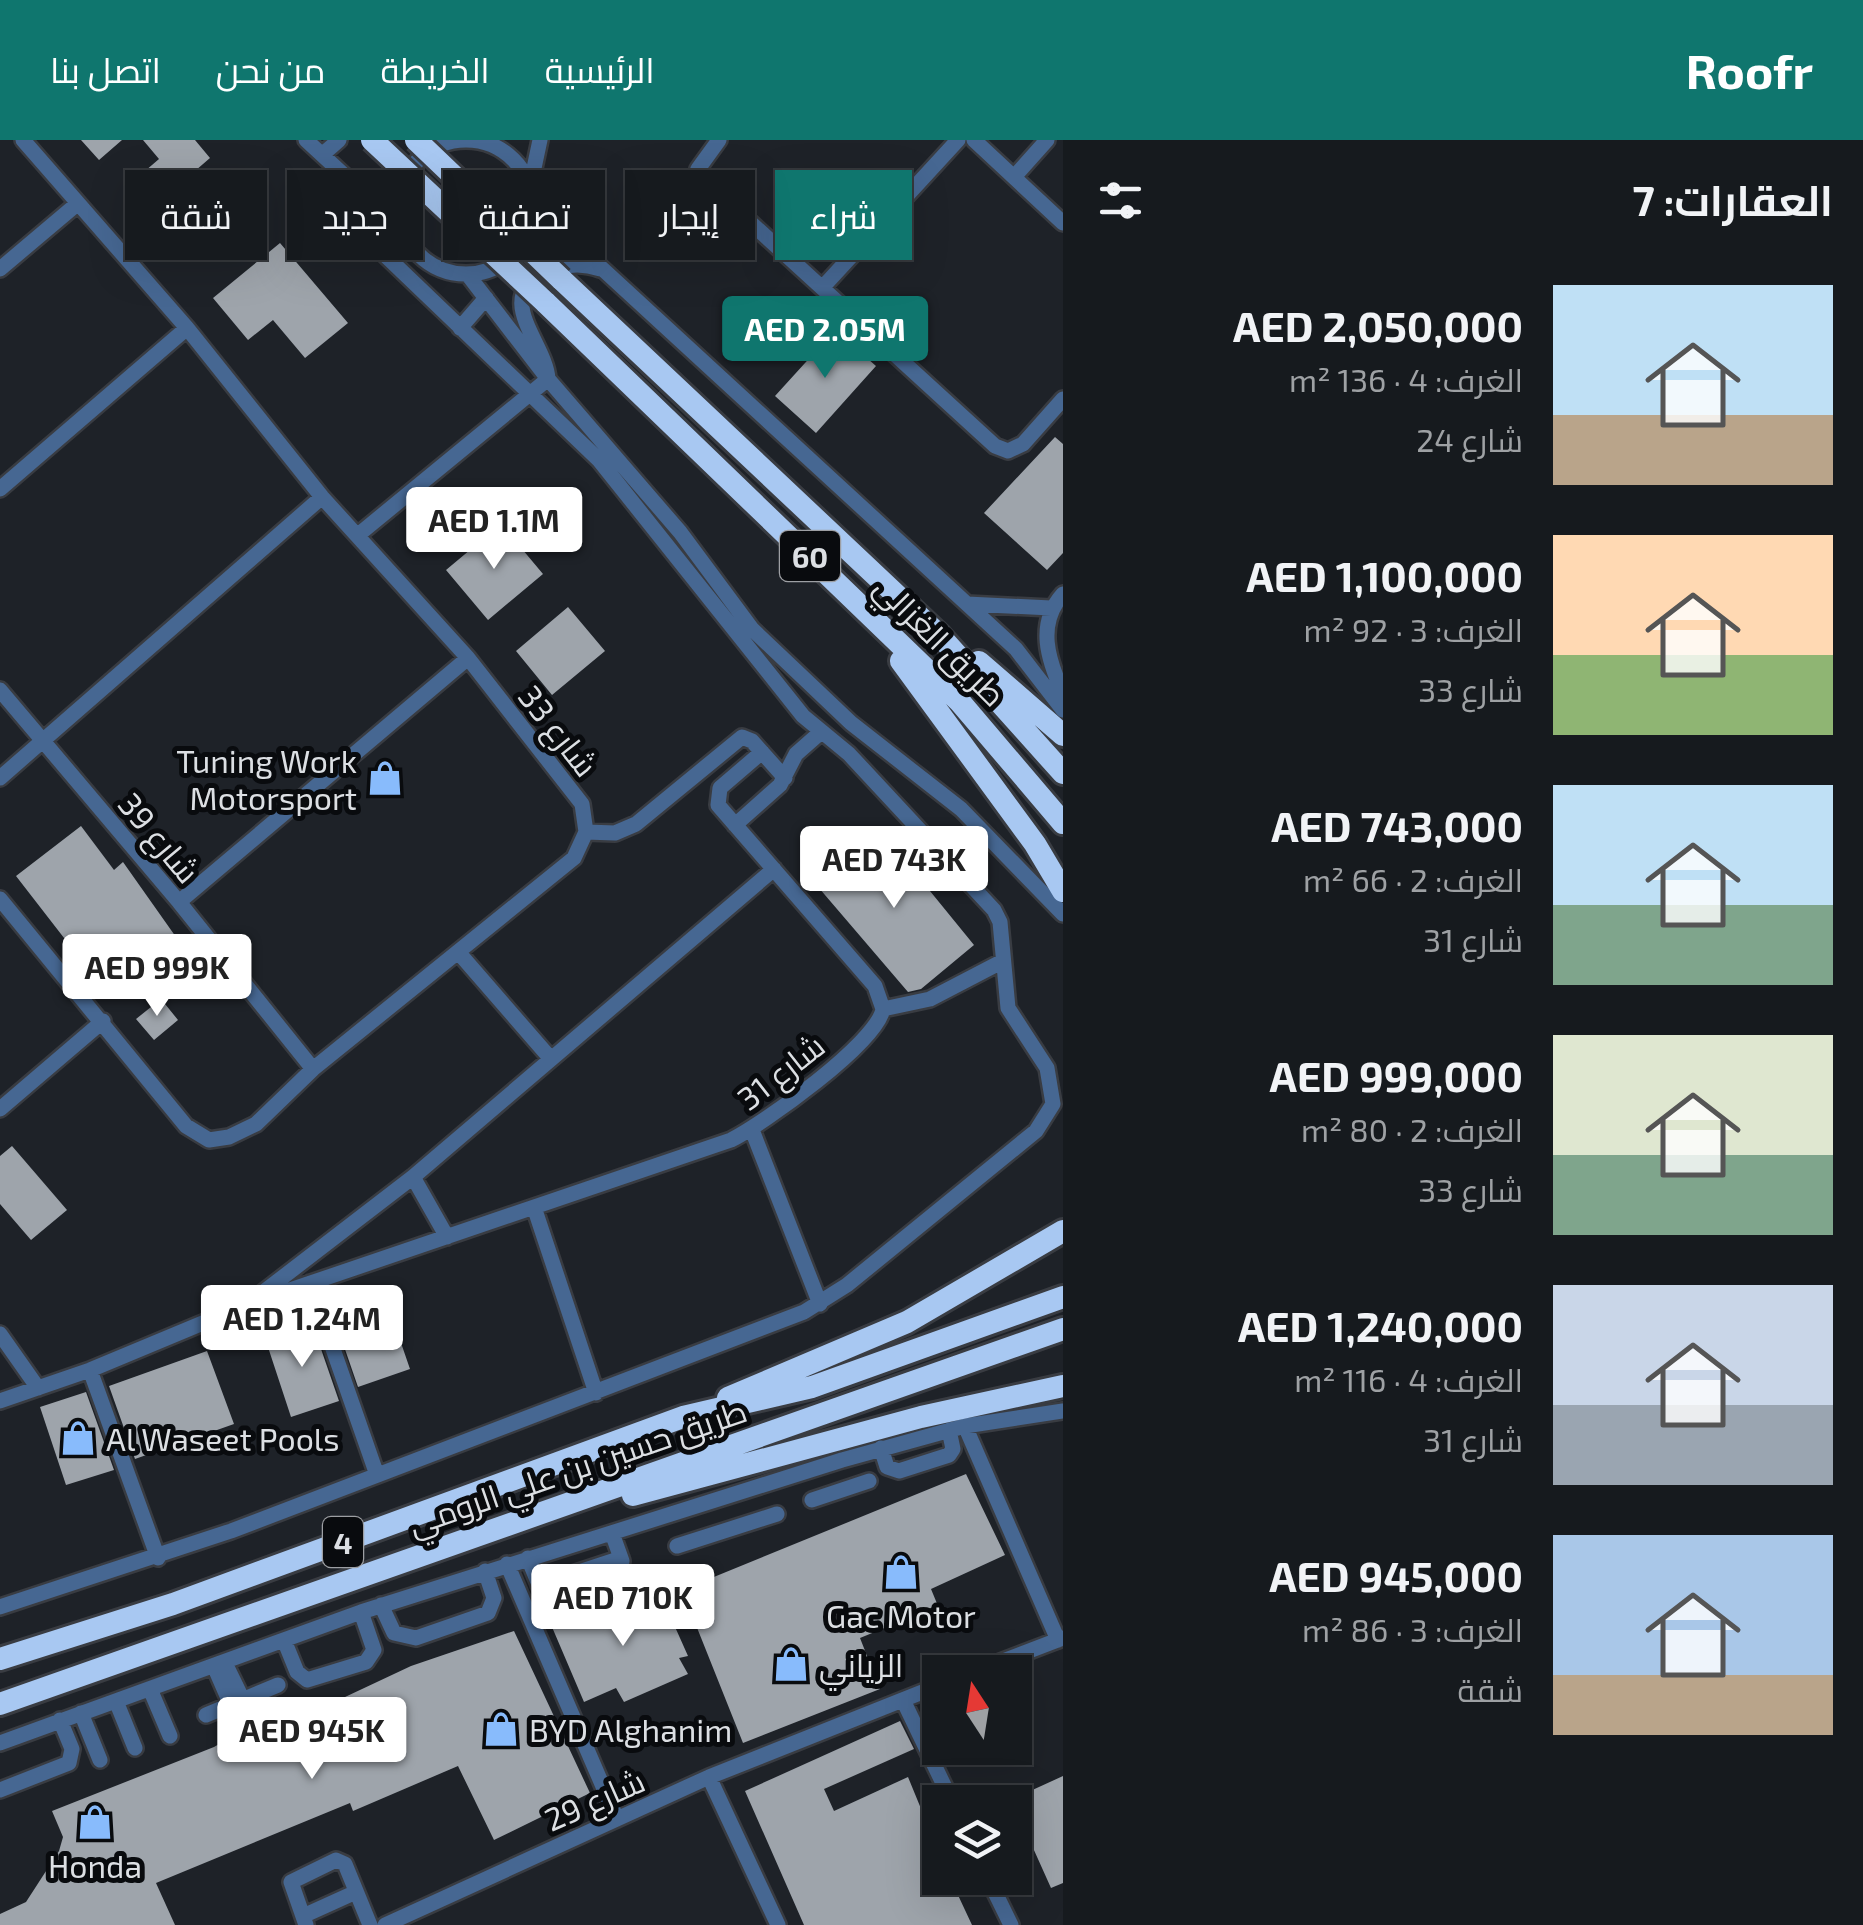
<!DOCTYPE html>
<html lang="ar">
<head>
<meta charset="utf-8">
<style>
  :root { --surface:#161a1e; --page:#23272b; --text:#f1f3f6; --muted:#9ea1a4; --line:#35383c; --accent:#0f766e }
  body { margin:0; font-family:"Exo 2",Cairo,sans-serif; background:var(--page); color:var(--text); direction:rtl; height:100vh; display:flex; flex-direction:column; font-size:38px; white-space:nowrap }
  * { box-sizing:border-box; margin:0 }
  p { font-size:32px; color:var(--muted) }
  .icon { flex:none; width:55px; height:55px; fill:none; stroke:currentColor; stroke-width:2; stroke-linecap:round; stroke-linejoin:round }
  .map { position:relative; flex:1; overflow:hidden; direction:ltr }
  .drawer { display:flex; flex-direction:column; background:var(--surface); width:800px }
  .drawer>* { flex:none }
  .hud { position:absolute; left:30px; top:30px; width:882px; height:90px; direction:rtl; display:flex; gap:20px }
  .needle { width:65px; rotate:348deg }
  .tools { position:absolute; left:922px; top:1515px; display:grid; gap:20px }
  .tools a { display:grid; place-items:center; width:110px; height:110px; border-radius:0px; background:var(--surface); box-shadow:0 10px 40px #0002,0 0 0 2px var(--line); font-size:50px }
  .price { position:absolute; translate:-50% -85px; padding:0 22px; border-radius:10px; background:#fff; color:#222; font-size:32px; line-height:65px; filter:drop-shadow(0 2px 5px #0008) }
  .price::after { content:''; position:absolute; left:50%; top:60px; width:30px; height:22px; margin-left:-15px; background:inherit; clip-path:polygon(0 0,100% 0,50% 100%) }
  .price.active { background:var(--accent); color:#fff }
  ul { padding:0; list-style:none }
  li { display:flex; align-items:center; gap:30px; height:250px; padding:0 30px }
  li span { display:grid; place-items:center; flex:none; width:280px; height:200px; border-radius:0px; color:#555 }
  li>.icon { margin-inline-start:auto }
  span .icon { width:120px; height:120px; fill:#fffc; stroke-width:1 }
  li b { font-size:42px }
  h2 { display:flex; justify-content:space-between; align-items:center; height:120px; padding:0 30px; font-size:42px }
  .tag { padding:0 35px; border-radius:0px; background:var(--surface); box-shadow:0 10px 40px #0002,0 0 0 2px var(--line); font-size:35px; line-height:90px }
  .tag.active { background:var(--accent); color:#fff }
  header { display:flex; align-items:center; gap:60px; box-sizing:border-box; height:140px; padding:0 50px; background:var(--accent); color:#fff }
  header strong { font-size:48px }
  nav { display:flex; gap:55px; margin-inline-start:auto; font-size:35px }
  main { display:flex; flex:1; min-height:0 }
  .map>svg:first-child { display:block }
</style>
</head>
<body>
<header>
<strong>Roofr</strong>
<nav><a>الرئيسية</a><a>الخريطة</a><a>من نحن</a><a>اتصل بنا</a></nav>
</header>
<main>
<section class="drawer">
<h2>العقارات: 7<svg class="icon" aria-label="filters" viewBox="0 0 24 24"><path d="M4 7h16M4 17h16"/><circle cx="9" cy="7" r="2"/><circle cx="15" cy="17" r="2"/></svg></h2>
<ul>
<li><span style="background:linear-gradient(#bfe0f5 65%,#b9a48a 0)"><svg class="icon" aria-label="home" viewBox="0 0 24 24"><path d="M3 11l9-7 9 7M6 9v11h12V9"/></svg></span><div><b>AED 2,050,000</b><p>الغرف: 4 · 136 m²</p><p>شارع 24</p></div></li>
<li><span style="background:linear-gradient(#ffd9b3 60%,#8fb573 0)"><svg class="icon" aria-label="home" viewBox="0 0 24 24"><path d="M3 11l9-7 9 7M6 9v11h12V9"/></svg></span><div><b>AED 1,100,000</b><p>الغرف: 3 · 92 m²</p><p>شارع 33</p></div></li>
<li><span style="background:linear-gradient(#bfe0f5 60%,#7fa58c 0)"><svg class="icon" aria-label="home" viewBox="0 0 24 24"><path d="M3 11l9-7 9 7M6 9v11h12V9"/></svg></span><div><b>AED 743,000</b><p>الغرف: 2 · 66 m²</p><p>شارع 31</p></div></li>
<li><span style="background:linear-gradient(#dfe7d0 60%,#7fa58c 0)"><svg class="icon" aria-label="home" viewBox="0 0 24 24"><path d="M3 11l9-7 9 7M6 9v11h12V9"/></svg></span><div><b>AED 999,000</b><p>الغرف: 2 · 80 m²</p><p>شارع 33</p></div></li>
<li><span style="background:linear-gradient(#c9d6e8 60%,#9aa5b1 0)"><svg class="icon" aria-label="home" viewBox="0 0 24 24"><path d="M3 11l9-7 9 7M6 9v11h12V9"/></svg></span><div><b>AED 1,240,000</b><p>الغرف: 4 · 116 m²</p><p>شارع 31</p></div></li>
<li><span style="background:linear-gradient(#a9c7e8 70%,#b9a48a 0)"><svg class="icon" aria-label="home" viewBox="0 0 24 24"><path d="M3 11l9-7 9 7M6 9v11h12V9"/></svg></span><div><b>AED 945,000</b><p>الغرف: 3 · 86 m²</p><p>شقة</p></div></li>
</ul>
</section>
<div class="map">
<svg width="1063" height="1785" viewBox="0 0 1063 1785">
  <rect width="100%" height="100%" fill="#1e2228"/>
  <!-- building -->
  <path fill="#9ea4ab" d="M81 0H122L99 20Z
    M143 0H195L210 18 145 74 124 49 159 19Z
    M280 103 348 183 305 218 273 180 248 200 213 158Z
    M835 190 876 226 816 293 775 256Z
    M1055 297 1063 304V413L1047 430 984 373Z
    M501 384 543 434 488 480 446 430Z
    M568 467 605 511 552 555 516 511Z
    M81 686 114 730 123 722 183 807 118 858 82 813 78 816 16 736Z
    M877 686 974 805 921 849 908 852 813 741Z
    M161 859 178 880 154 900 136 879Z
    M12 1006 67 1070 31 1100 0 1064V1016Z
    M390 1171 410 1229 358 1247 338 1189Z
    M312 1183 339 1261 291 1277 265 1198Z
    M207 1211 234 1284 135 1319 109 1246Z
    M86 1252 114 1330 66 1345 40 1267Z
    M966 1334 1005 1415 931 1449 938 1466 860 1498 880 1549 743 1603 682 1450Z
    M659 1451 688 1516 679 1518 688 1534 624 1562 616 1548 584 1562 552 1487Z
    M514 1491 590 1653 494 1700 458 1626 353 1671 350 1663 156 1743 175 1785H0V1774L26 1762 59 1711 63 1697 52 1671 214 1607 266 1577 311 1573 411 1526Z
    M900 1581 914 1609 824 1649 834 1671 908 1637 940 1715V1738H950L972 1785H804L745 1651Z
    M1063 1636V1743L1051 1748 1029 1699 1015 1706V1658Z"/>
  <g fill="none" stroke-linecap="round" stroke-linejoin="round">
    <defs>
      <path id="minor" d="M399 67a67 67 0 1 1 134 0a67 67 0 1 1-134 0Z
        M306 0 371 60 398 67
        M719 0 698 29 704 40 995 306 1008 311 1023 304 1063 259
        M974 0 1063 83
        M323 14 339 0
        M1014 37 1047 0
        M530 47 540 0
        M533 65 1016 509 1063 570
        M0 129 77 64
        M468 135 548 239 680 392 752 489 851 583 961 669 1063 774
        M822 148 958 0
        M460 188 486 158
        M0 349 187 188
        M358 395 548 239C546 203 492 158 545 133 563 124 580 122 600 129
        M1063 454C1036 484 1048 520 1063 553
        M967 464 1051 468
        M0 550 179 762 313 929
        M0 638 322 357
        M735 685 780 645 796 614 821 592
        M586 692 615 693 636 684 742 597 752 601 785 638
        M0 759 186 986 209 1000 229 997 256 984 313 929 574 718 586 692 582 664 468 518 322 357 187 188 23 0
        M179 762 468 518
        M459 813 551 919
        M883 869 930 859 1003 821
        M0 969 103 881
        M752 990 820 1164
        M413 1037 447 1097
        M534 1067 596 1253
        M310 1143 377 1335
        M257 1157 413 1037 774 729
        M0 1194 38 1248
        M90 1230 158 1418
        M0 1261 90 1230 246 1165 731 1000C763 984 877 903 883 869L875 846 718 665 720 648 762 612
        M965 1286 1058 1500
        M881 1308 887 1327 899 1331 949 1315 953 1309 949 1290
        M812 1360 869 1341
        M677 1406 777 1374
        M528 1418 543 1454 554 1458 620 1433 622 1421 612 1393
        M507 1424 617 1679
        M539 1445 621 1418
        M381 1465 394 1493 416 1498 488 1473 494 1458 485 1431
        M0 1467 231 1391 804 1172 847 1145 1036 991 1053 964 1047 928 1008 868 1000 782 994 770 849 614 803 576 599 320 386 116 369 87 371 60
        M284 1500 297 1532 307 1540 366 1522 374 1510 361 1472
        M225 1523 243 1560
        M214 1526 231 1565
        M974 1532 1063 1498
        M150 1549 170 1596
        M903 1560 952 1662
        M116 1561 135 1608
        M81 1573 100 1620
        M206 1575 278 1545
        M0 1603 361 1472 842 1320 965 1286 1063 1271
        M709 1637 778 1785
        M0 1650 69 1623 72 1609 60 1580
        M988 1738 1011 1785
        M303 1776 356 1752
        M306 1785 291 1742 336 1720 345 1724 370 1785
        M385 1785 709 1637 940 1545"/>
      <path id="highway" d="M561 139 940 496 1063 633
        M545 162 960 562 1063 683
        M901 521 1035 704 1063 751
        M979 522 1063 595
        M728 1258 907 1182 1063 1091
        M633 1355 921 1277 1063 1246
        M0 1519 173 1464 683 1277 812 1247 1063 1157
        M0 1564 1063 1189"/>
    </defs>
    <!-- minor casing -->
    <use href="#minor" stroke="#393c42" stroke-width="20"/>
    <!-- highway casing -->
    <use href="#highway" stroke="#393c42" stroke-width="28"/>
    <!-- minor -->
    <use href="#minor" stroke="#466792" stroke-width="15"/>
    <!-- highway -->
    <use href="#highway" stroke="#a8c8f2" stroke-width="22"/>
    <defs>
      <path id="highway-bridge" d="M372 0 545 162
        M416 0 561 139"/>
    </defs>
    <!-- highway-bridge casing -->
    <use href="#highway-bridge" stroke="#393c42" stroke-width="28" stroke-linecap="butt"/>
    <!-- highway-bridge -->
    <use href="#highway-bridge" stroke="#a8c8f2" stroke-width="22"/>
  </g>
  <!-- icons -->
  <defs>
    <symbol id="shop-bare" viewBox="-9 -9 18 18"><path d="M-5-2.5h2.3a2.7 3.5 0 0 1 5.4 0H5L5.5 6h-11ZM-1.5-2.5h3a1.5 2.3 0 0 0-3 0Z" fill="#88bbfc" stroke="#090b0e" stroke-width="2.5" paint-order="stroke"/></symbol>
  </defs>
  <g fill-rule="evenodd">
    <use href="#shop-bare" x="360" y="613" width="50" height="50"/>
    <use href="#shop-bare" x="53" y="1273" width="50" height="50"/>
    <use href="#shop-bare" x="876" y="1407" width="50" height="50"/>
    <use href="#shop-bare" x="766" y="1499" width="50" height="50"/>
    <use href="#shop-bare" x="476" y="1564" width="50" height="50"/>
    <use href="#shop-bare" x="70" y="1657" width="50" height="50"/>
  </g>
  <g text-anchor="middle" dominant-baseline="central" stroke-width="10" stroke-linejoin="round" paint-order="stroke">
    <!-- shield labels -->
    <g fill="#090b0e" stroke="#9d9fa3" stroke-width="2.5">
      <rect x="780" y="391" width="60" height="50" rx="8"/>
      <rect x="323" y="1377" width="40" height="50" rx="8"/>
    </g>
    <g font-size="30" font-weight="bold" fill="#dcdfe3">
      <text x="810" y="416">60</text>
      <text x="343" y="1402">4</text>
    </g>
    <!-- street labels -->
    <g font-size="32" fill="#dcdfe3" stroke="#090b0e">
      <text transform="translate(941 500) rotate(45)">طريق الغزالي</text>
      <text transform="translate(559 590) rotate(52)">شارع 33</text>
      <text transform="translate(160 697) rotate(50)">شارع 39</text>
      <text transform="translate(780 931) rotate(-38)">شارع 31</text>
      <text transform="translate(577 1326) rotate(-19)">طريق حسين بن علي الرومي</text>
      <text transform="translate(594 1659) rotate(-24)">شارع 29</text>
    </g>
    <!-- poi labels -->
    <g font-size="32" fill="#dcdfe3" stroke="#090b0e" text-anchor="start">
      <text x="357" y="620" text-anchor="end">Tuning Work<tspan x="357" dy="37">Motorsport</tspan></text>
      <text x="106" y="1298">Al Waseet Pools</text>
      <text x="901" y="1475" text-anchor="middle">Gac Motor</text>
      <text x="819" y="1524">الزياني</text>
      <text x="529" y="1589">BYD Alghanim</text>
      <text x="95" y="1725" text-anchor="middle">Honda</text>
    </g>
  </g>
</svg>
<div class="tools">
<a><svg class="needle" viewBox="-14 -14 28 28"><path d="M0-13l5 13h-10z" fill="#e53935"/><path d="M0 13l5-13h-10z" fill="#9ea1a4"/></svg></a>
<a><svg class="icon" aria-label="layers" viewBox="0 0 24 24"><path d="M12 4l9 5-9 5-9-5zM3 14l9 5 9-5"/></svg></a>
</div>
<b class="price active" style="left:825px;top:241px">AED 2.05M</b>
<b class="price" style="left:494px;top:432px">AED 1.1M</b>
<b class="price" style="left:894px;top:771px">AED 743K</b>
<b class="price" style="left:157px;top:879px">AED 999K</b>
<b class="price" style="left:302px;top:1230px">AED 1.24M</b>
<b class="price" style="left:623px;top:1509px">AED 710K</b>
<b class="price" style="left:312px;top:1642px">AED 945K</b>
<div class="hud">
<a class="tag active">شراء</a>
<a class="tag">إيجار</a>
<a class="tag">تصفية</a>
<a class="tag">جديد</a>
<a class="tag">شقة</a>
</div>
</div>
</main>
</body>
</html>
